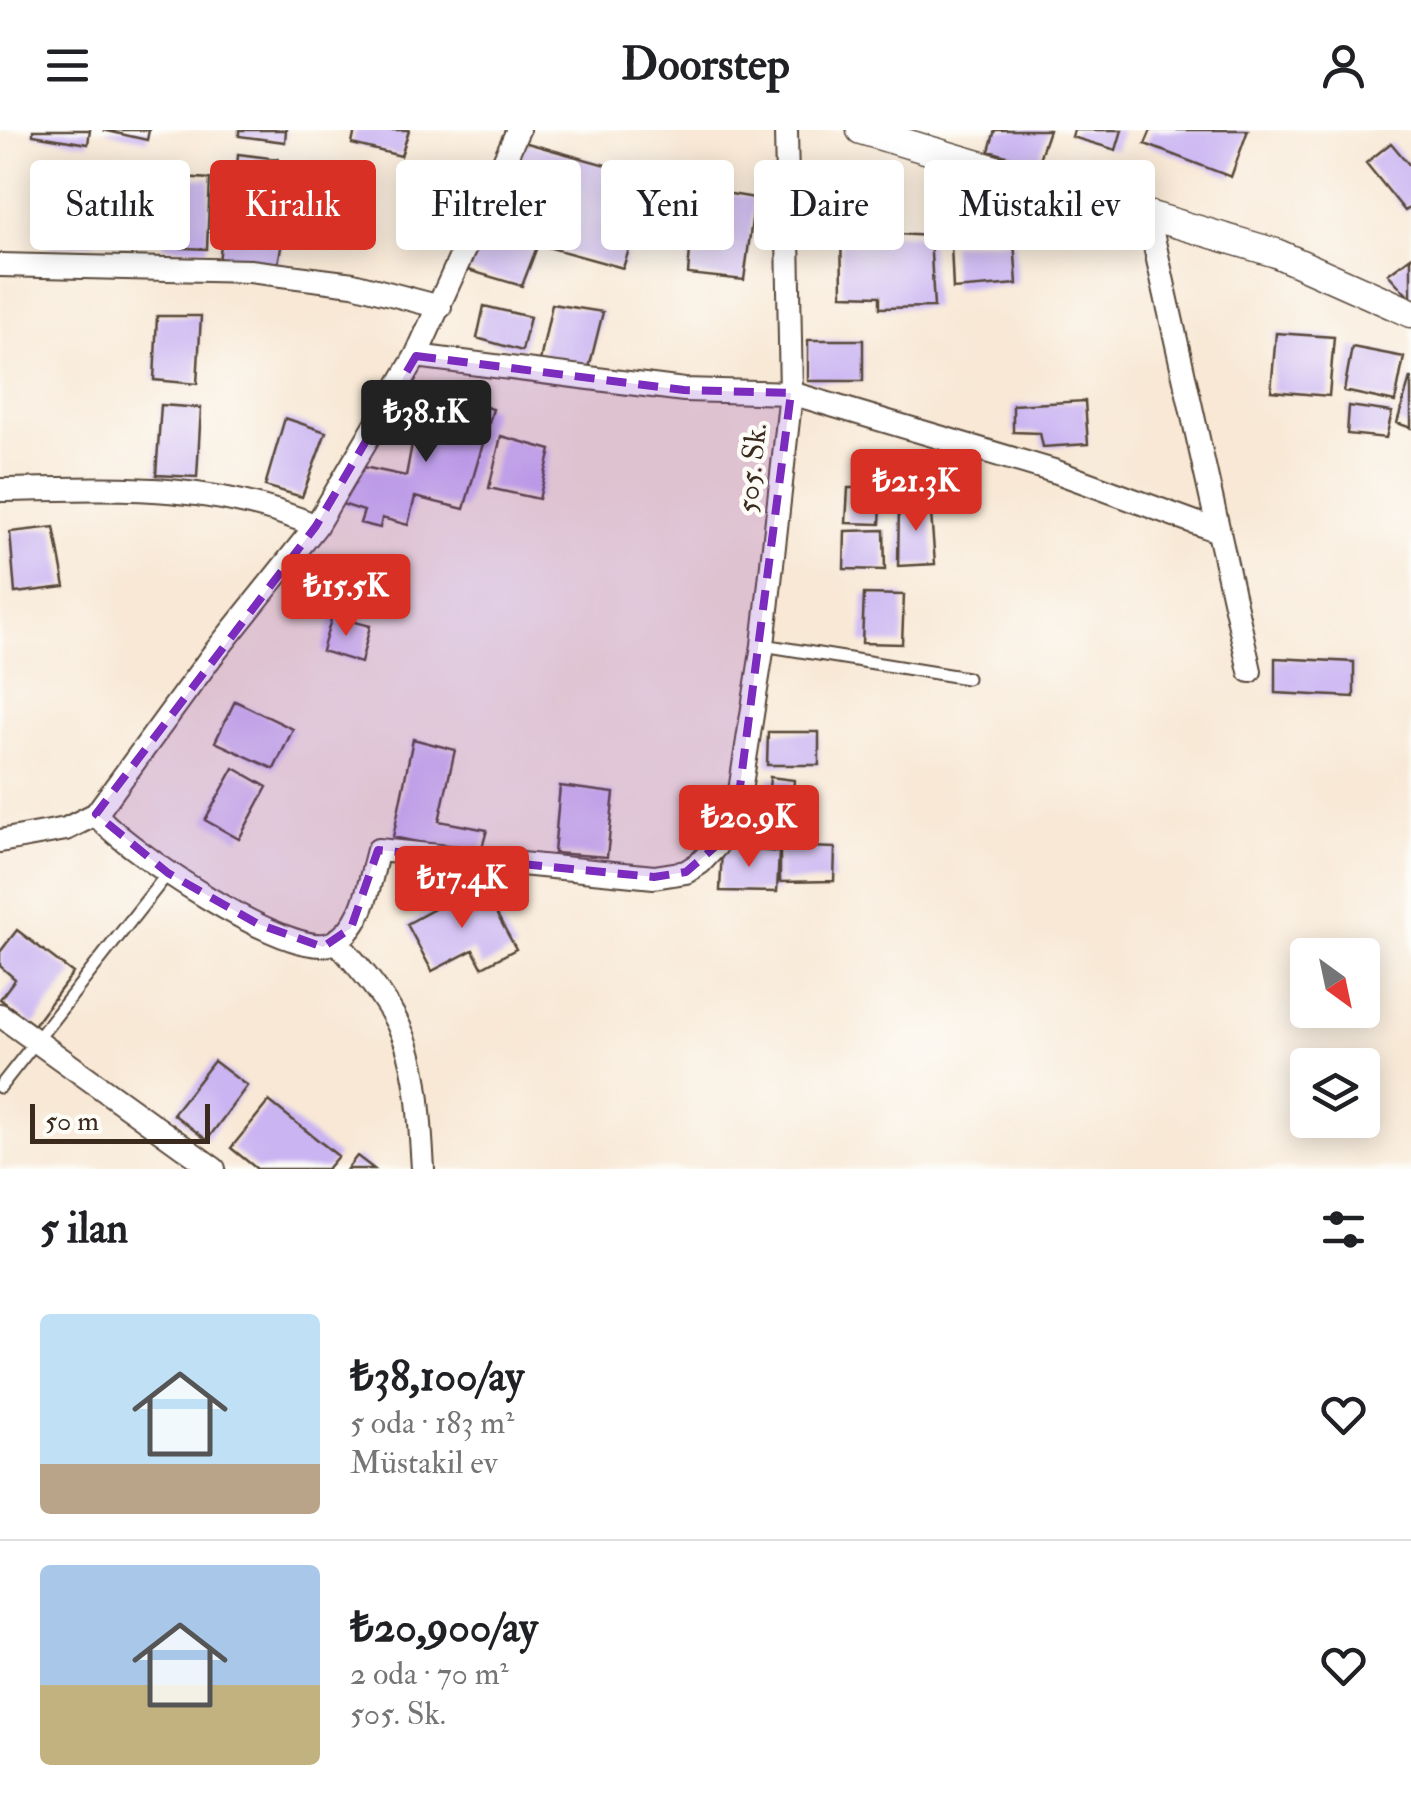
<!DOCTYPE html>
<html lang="tr">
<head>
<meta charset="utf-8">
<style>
  :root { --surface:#fff; --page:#f2f2f2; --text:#202124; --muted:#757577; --line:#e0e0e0; --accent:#d93025 }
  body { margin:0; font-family:"IM FELL Double Pica",serif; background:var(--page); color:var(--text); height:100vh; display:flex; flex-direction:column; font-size:38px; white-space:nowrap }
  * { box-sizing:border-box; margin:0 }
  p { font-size:32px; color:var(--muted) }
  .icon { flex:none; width:55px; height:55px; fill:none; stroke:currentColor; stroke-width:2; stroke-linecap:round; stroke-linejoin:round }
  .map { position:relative; height:1039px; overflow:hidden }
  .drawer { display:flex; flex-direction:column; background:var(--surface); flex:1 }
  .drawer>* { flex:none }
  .guide { position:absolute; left:30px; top:30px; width:1352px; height:90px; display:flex; gap:20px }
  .needle { width:65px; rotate:147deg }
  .controls { position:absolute; left:1290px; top:808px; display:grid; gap:20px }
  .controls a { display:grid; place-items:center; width:90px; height:90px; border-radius:10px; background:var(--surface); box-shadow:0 5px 25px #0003; font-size:50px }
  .scale { position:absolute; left:30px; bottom:25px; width:180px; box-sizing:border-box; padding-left:10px; border:5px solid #3b2a1e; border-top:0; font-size:28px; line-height:35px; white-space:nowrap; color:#3b2a1e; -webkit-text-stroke:8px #fdfcf7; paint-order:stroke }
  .price { position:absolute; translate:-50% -85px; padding:0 22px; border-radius:10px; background:var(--accent); color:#fff; font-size:32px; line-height:65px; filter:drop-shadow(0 2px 5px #0008) }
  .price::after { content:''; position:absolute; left:50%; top:60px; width:30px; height:22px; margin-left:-15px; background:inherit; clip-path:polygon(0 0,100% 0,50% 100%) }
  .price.selected { background:#222; color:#fff }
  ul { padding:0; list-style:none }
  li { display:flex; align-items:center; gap:30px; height:250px; padding:0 40px }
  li+li { border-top:2px solid var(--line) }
  li span { display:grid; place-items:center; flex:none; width:280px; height:200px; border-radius:10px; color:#555 }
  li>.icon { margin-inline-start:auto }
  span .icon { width:120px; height:120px; fill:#fffc; stroke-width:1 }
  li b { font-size:42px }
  h2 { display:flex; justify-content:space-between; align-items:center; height:120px; padding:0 40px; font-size:42px }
  .tag { padding:0 35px; border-radius:10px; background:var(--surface); box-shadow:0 5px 25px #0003; font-size:35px; line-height:90px }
  .tag.selected { background:var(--accent); color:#fff }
  header { display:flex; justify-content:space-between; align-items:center; height:130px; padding:0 40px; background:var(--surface); font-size:45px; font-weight:700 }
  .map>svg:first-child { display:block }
</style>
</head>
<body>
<header><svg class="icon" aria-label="menu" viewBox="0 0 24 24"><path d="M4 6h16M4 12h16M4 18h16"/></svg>Doorstep<svg class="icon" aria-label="person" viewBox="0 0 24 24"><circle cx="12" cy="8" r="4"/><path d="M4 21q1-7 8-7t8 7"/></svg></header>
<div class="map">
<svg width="1411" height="1039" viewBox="0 0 1411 1039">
  <rect width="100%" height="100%" fill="#fdfcf7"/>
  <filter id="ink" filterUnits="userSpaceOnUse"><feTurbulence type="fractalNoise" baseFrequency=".01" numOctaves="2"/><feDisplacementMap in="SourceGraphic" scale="20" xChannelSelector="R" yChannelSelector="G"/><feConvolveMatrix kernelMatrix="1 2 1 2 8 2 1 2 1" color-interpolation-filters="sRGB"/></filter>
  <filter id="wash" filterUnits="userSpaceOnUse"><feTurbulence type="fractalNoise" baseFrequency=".0048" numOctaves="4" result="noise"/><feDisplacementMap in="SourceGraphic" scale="40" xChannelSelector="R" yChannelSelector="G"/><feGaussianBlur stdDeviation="2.25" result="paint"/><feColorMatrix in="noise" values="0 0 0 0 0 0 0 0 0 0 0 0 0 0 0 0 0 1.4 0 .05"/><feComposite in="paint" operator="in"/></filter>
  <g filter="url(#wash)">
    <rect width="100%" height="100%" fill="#f8e8d5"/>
    <g id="blocks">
      <!-- building -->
      <path fill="#cab4f2" d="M33 0H90L88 14 33 5Z
        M103 0H149L147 10Z
        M239 0H286L285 12 239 6Z
        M355 0H409L401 26 352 14Z
        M995 0H1049L1037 35 989 21Z
        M1074 0H1122L1116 20 1072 7Z
        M1151 0H1248L1231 47 1145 14Z
        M520 11 652 48 623 138 547 117 553 99 545 96 522 156 461 138Z
        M1391 13 1411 37V77L1405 81 1366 33Z
        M238 24 278 29 274 75 235 71Z
        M48 46H91L94 113 50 117Z
        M166 46 210 49 207 119 163 117Z
        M695 58 755 68 744 150 688 144Z
        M841 92 885 93 884 103 930 106 934 177 880 178V166L842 165Z
        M223 94 284 103 277 138 219 133Z
        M1014 110 1017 154 953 159 951 114Z
        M1411 127V169L1388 144Z
        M552 174 603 182 589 238 540 231Z
        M484 176 530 187 522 221 477 208Z
        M157 186H201L197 254 154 250Z
        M1276 203 1334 207 1329 266 1271 261Z
        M808 210H863V251H808Z
        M1352 217 1404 227 1395 272 1344 261Z
        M1410 248H1411V298L1397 293Z
        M432 261 493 279 464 379 415 367 408 395 382 388 380 398 360 393 364 381 342 374 354 335 406 346 412 314 420 316Z
        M1085 271 1088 314 1043 317 1040 303 1013 302V275Z
        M161 275 201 278 197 347 156 345Z
        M1349 276 1392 282 1386 308 1347 304Z
        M285 288 326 302 302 367 265 356Z
        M501 306 551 320 539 369 489 358Z
        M848 358H882L880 394 846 393Z
        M930 371 935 434 898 436 899 373Z
        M54 397 65 457 15 463 10 402Z
        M884 400 885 440 844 439 845 401Z
        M864 464 904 465 902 514 862 513Z
        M332 486 370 496 361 533 322 521Z
        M1275 528 1354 532V567L1275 563Z
        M235 571 293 599 274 639 215 612Z
        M768 602H819V635H767Z
        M413 609 455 620 439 691 487 700 480 725 393 707Z
        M234 638 267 657 239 709 205 690Z
        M770 647 794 650 791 683 767 682Z
        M560 656 614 663 607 727 554 723Z
        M780 716 835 718 834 751 780 752Z
        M722 717 779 722 777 762 720 761Z
        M480 754 516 819 482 837 473 820 432 841 407 794Z
        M17 800 73 843 34 895 0 869 15 849 0 836V822Z
        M214 931 247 956 207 1010 173 984Z
        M269 971 338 1026 327 1039H257L231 1018Z
        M357 1026 374 1039H347Z"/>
    </g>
  </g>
  <g filter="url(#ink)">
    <use href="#blocks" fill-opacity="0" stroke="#574639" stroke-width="2.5"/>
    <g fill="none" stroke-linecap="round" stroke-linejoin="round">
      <defs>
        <path id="service" d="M763 515 967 548
          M0 957 168 743"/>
        <path id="minor" d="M1148 85 1250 541
          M0 135 250 141 353 154 440 177
          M416 226 684 260 791 263 1057 342 1218 401
          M0 360C109 358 213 351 316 396
          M96 684C122 718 292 832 332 813 365 797 369 752 378 720L654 747 686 742 700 733 716 716 737 680 763 515 791 263 786 0
          M0 711 66 699 96 684 211 527 316 396 416 226 518 0
          M336 811C416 899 416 925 423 1039
          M0 885 214 1039"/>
        <path id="tertiary" d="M861 0 1276 123 1411 183"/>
      </defs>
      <!-- service casing -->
      <use href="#service" stroke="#574639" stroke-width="15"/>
      <!-- minor casing -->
      <use href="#minor" stroke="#574639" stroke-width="26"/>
      <!-- tertiary casing -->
      <use href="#tertiary" stroke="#574639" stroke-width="31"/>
      <!-- service -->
      <use href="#service" stroke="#fff" stroke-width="11"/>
      <!-- minor -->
      <use href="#minor" stroke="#fff" stroke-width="22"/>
      <!-- tertiary -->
      <use href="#tertiary" stroke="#fff" stroke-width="28"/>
    </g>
  </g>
  <!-- marked area -->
  <path fill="#7b2cbf" fill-opacity="0.2" stroke="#7b2cbf" stroke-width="8" stroke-dasharray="20 12" stroke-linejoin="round" d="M416 226 684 260 791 263 737 680 716 716 686 742 654 747 378 720 351 798 323 817 258 794 168 743 96 684 316 396Z"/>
  <g text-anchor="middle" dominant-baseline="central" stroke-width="9" stroke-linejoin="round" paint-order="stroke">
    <!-- street labels -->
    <g font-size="30" fill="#3b2a1e" stroke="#fdfcf7">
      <text transform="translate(752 338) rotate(-84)">505. Sk.</text>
    </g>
  </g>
</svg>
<div class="controls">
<a><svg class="needle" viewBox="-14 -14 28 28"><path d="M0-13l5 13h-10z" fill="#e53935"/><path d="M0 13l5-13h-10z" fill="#757577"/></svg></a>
<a><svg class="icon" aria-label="layers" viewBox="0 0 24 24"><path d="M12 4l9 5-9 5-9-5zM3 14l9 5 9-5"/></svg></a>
</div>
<div class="scale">50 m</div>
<b class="price selected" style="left:426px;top:335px">₺38.1K</b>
<b class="price" style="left:916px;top:404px">₺21.3K</b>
<b class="price" style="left:346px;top:509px">₺15.5K</b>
<b class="price" style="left:749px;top:740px">₺20.9K</b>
<b class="price" style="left:462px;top:801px">₺17.4K</b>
<div class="guide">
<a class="tag">Satılık</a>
<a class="tag selected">Kiralık</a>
<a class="tag">Filtreler</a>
<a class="tag">Yeni</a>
<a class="tag">Daire</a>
<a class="tag">Müstakil ev</a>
</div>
</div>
<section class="drawer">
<h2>5 ilan<svg class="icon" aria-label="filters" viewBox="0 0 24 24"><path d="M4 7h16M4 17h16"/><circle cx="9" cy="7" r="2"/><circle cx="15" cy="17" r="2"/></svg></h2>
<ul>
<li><span style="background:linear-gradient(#bfe0f5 75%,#b9a48a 0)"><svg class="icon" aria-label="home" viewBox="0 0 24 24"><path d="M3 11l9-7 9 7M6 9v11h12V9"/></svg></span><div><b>₺38,100/ay</b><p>5 oda · 183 m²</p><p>Müstakil ev</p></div><svg class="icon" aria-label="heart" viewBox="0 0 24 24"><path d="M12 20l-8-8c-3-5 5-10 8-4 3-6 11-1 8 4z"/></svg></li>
<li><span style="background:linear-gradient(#a9c7e8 60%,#c2b280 0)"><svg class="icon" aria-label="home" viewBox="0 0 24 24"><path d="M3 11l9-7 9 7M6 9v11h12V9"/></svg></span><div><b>₺20,900/ay</b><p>2 oda · 70 m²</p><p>505. Sk.</p></div><svg class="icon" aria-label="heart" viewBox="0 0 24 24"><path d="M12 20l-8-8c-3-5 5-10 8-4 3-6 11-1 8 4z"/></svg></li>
</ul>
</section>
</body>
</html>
